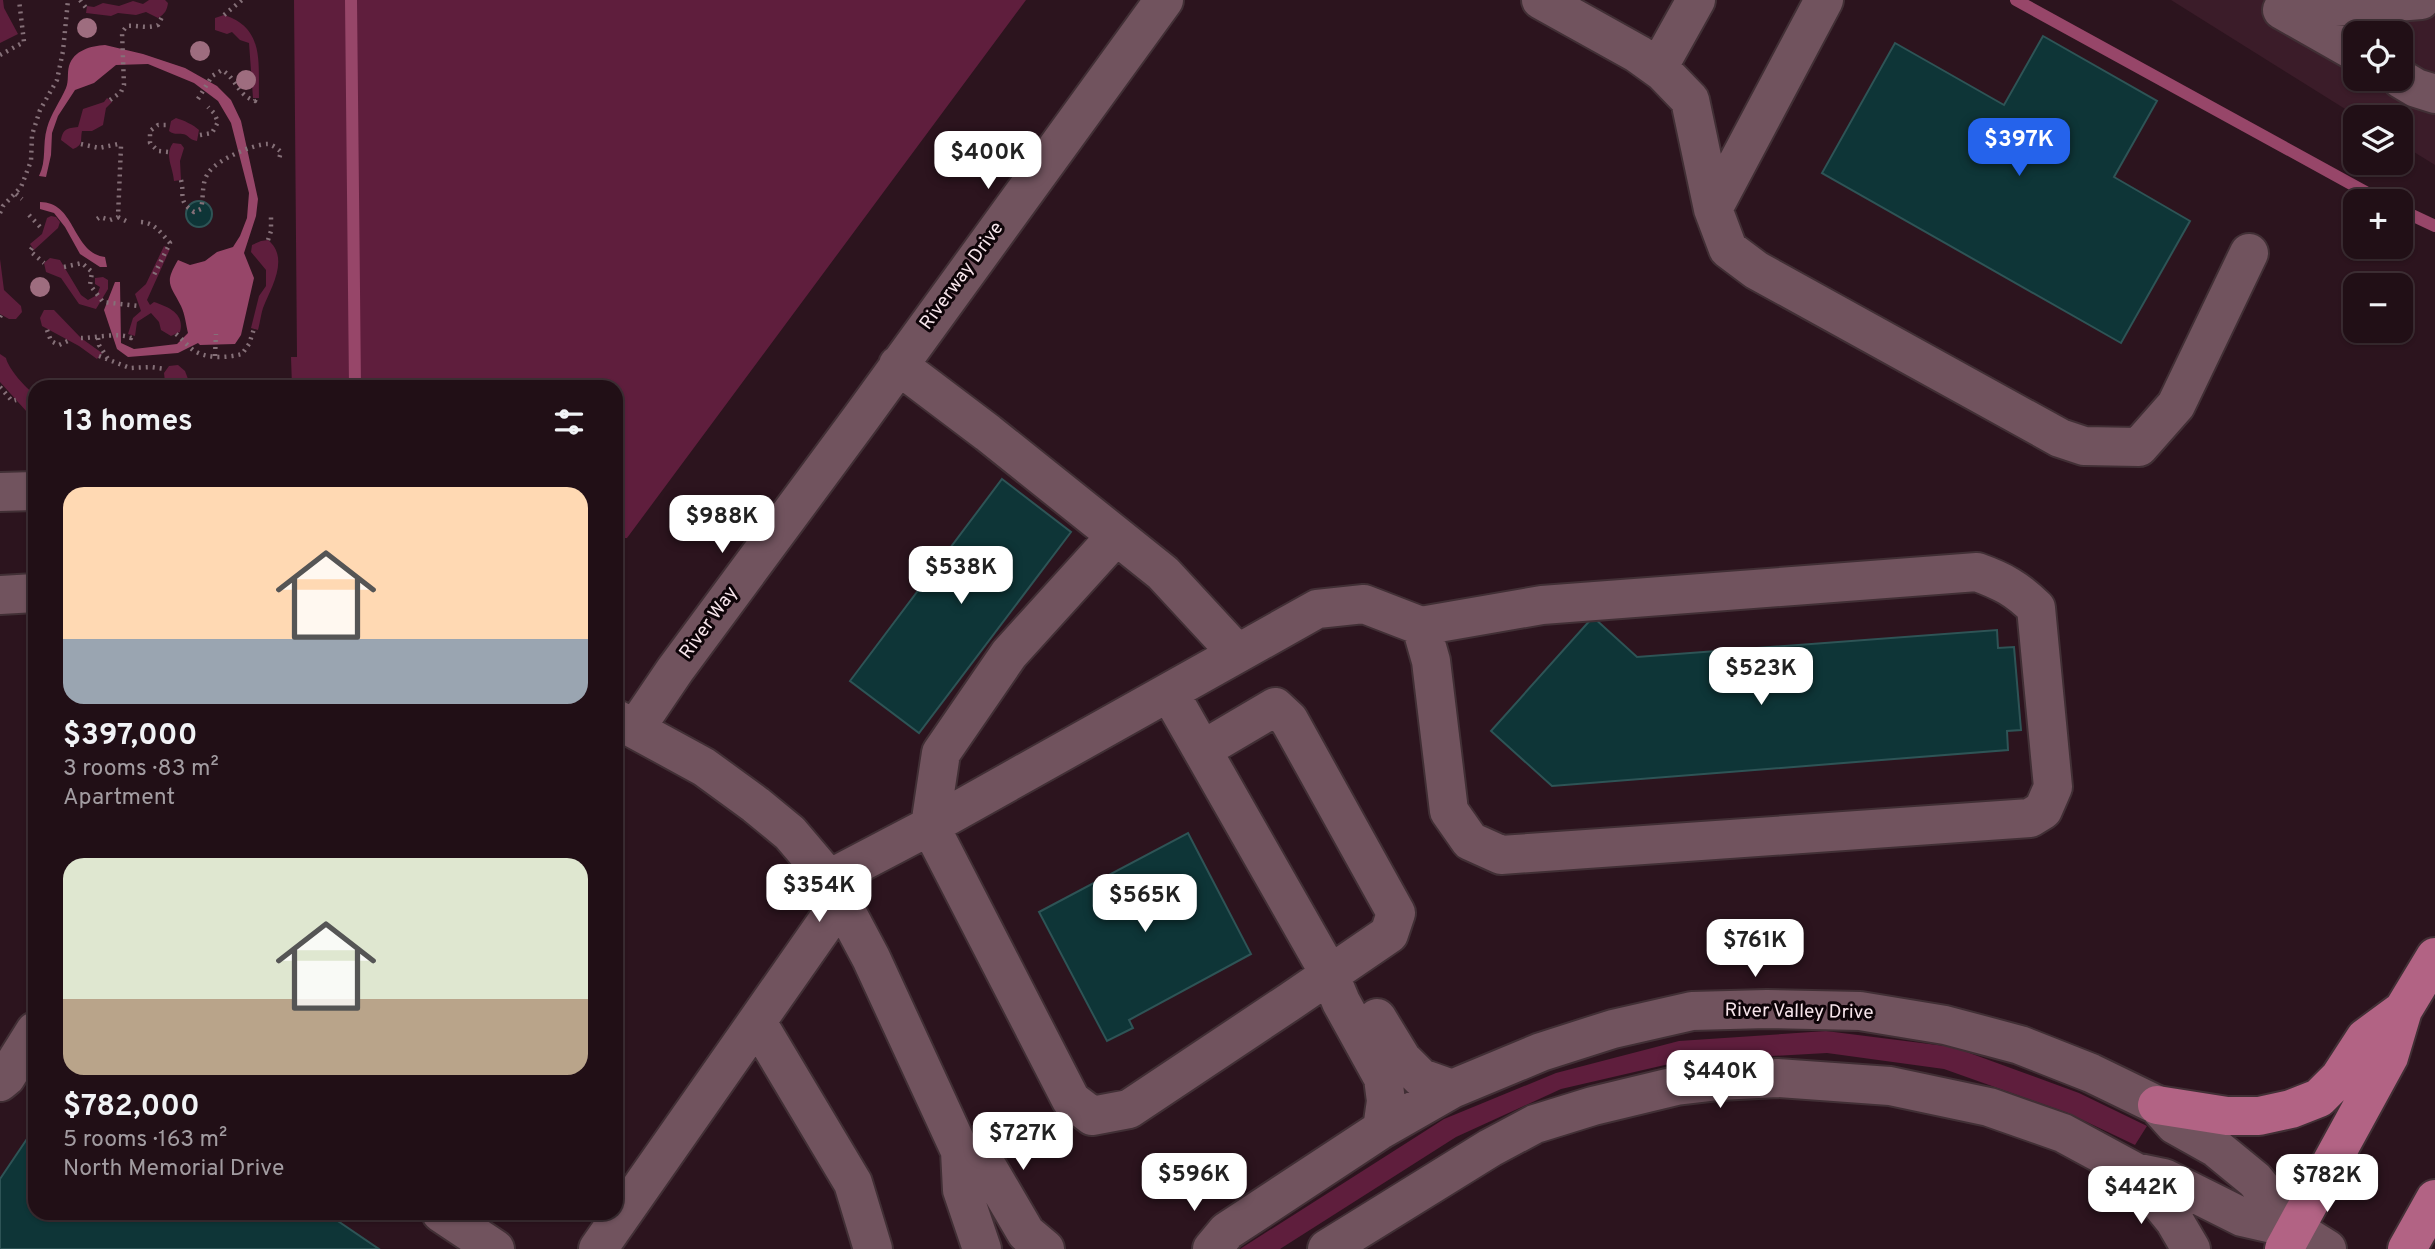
<!DOCTYPE html>
<html lang="en">
<head>
<meta charset="utf-8">
<style>
  :root { --surface:#210f16; --page:#29181f; --text:#f1f3f6; --muted:#a29ca1; --line:#3e2f35; --accent:#2563eb }
  body { margin:0; font-family:Overpass,sans-serif; background:var(--page); color:var(--text); height:100vh; display:flex; flex-direction:column; font-size:26px; white-space:nowrap }
  * { box-sizing:border-box; margin:0 }
  p { font-size:23px; color:var(--muted) }
  .icon { flex:none; width:38px; height:38px; fill:none; stroke:currentColor; stroke-width:2; stroke-linecap:round; stroke-linejoin:round }
  .map { position:relative; flex:1; overflow:hidden }
  .details { position:absolute; left:28px; top:380px; width:595px; height:840px; display:flex; flex-direction:column; background:var(--surface); border-radius:21px; box-shadow:0 2px 5px #0004,0 0 0 2px var(--line) }
  .details>* { flex:none }
  .tools { position:absolute; left:2343px; top:21px; display:grid; gap:14px }
  .tools a { display:grid; place-items:center; width:70px; height:70px; border-radius:14px; background:var(--surface); box-shadow:0 2px 5px #0004,0 0 0 2px var(--line); font-size:35px }
  .price { position:absolute; translate:-50% -60px; padding:0 16px; border-radius:14px; background:#fff; color:#222; font-size:23px; line-height:46px; filter:drop-shadow(0 2px 4px #0008) }
  .price::after { content:''; position:absolute; left:50%; top:42px; width:21px; height:16px; margin-left:-10px; background:inherit; clip-path:polygon(0 0,100% 0,50% 100%) }
  .price.current { background:var(--accent); color:#fff }
  ul { padding:0; list-style:none }
  li { display:grid; align-content:center; gap:14px; height:371px; padding:0 35px }
  li span { display:grid; place-items:center; height:217px; border-radius:21px; color:#555 }
  li>.icon { margin-inline-start:auto }
  span .icon { width:126px; height:126px; fill:#fffc; stroke-width:1 }
  li b { font-size:30px }
  h2 { display:flex; justify-content:space-between; align-items:center; height:84px; padding:0 35px; font-size:30px }
  .map>svg:first-child { display:block }
</style>
</head>
<body>
<div class="map">
<svg width="2435" height="1249" viewBox="0 0 2435 1249">
  <rect width="100%" height="100%" fill="#2c141e"/>
  <!-- built -->
  <path fill="#3b1c29" fill-rule="evenodd" d="M2171 0H2435V165L2401 144V117H2358ZM2356 33H2401V79H2356Z"/>
  <!-- green -->
  <path fill="#5f1e3d" d="M0 0H3L4 8 18 34 0 43Z
    M149 0H165L168 3C167 10 165 14 158 18L146 12 136 15 118 13 111 16 86 13 87 6 94 7 103 3 119 6 133 1 143 4Z
    M294 0H1026L627 538H616V387H292L291 357H297Z
    M224 15C265 28 258 63 259 98H253L249 43 240 40 232 32 227 34 215 30V18Z
    M107 98 112 102 106 108 103 125 92 131H82C80 140 84 145 73 149L61 140C63 129 67 128 78 127L83 109 104 102Z
    M176 118C183 120 194 125 199 130L197 141C191 140 190 138 186 135 179 132 175 136 169 131L171 121Z
    M173 143 181 144 184 148 180 161 181 180 174 181C173 167 164 155 173 143Z
    M51 216 56 217 60 222 58 228 34 250 30 244 42 234 47 218Z
    M268 240C290 258 271 288 263 308 261 314 260 323 258 330L251 328 259 296 266 286V270L251 252 252 245 261 241Z
    M164 246 170 249 147 300 150 305 154 302C169 307 185 314 180 332L171 336 161 330 159 322 151 313 137 322 135 336 128 334 133 318 141 311 135 294 146 284Z
    M50 258 60 260 81 295 88 300 97 295 100 287 95 284V278L103 277 108 280V289L96 309 79 304 61 278 46 272 44 263Z
    M0 259 4 290 21 306 22 312 16 319H9L0 314Z
    M44 310H54L81 338 102 353 97 359 79 346 42 326 40 318Z
    M0 354 6 358C8 368 26 389 35 394V414L27 412 0 382Z
    M178 365 185 371 191 387H170L165 382 164 373 169 366Z
    M1826 1031 1953 1047 2079 1093 2147 1126 2135 1145 2068 1113 1944 1069 1827 1053 1682 1061 1561 1089 1456 1137 1280 1249H1240L1444 1119 1556 1073 1679 1041Z"/>
  <!-- water -->
  <path fill="#974669" d="M105 45 143 54 185 68 217 86 231 100 241 121 258 199 256 216 244 253 254 278 241 335 235 344 200 345 198 343 178 353 128 357 117 349 104 310 115 282H120L121 343 134 349 177 344 188 333C186 325 185 314 181 306 170 284 164 284 178 260L190 265 205 261 217 252 233 247 240 236 247 218 249 193 231 123 218 101 194 83 148 64 116 65 94 83 75 90 58 116 52 133 51 155 46 177 39 176C47 160 42 145 47 128 51 113 60 102 66 88 69 81 67 73 69 66 74 50 91 46 105 45Z
    M40 202C76 202 72 253 105 257L107 267H100L80 254 65 227 54 213 40 209Z"/>
  <g fill="none" stroke-linecap="round" stroke-linejoin="round">
    <!-- stream -->
    <path stroke="#974669" stroke-width="12" d="M351 0 355 387
      M2016 0 2382 201
      M2401 210 2435 226"/>
  </g>
  <!-- building -->
  <path fill="#0e3537" stroke="#2e5456" stroke-width="2" d="M2043 36 2157 101 2114 177 2190 221 2121 343 1822 173 1895 43 2004 105Z
    M186 214a13 13 0 1 1 26 0a13 13 0 1 1-26 0Z
    M1002 479 1071 532 919 733 850 681Z
    M1593 617 1637 657 1997 630 1998 648 2014 647 2021 730 2007 731 2008 750 1552 786 1491 731Z
    M1188 833 1251 954 1129 1020 1133 1028 1107 1041 1039 912Z
    M35 1127V1213H326L379 1249H0V1179Z"/>
  <g fill="none" stroke-linecap="round" stroke-linejoin="round">
    <defs>
      <path id="minor" d="M1541 0 1638 54 1663 72 1690 100 1713 209 1728 249 1756 270 2060 438 2084 446 2139 447 2176 405 2249 253
        M2282 10 2356 52
        M2285 11 2421 0
        M1658 68 1696 0
        M2401 79 2416 88 2435 94
        M1713 209 1824 0
        M898 365 988 433 1163 573 1237 653
        M0 492 35 491
        M1116 536 1009 654 941 753 930 826 1071 1100 1092 1116 1129 1109 1291 1001 1389 934 1396 913 1289 720 1275 707 1202 750
        M0 595 35 593
        M1169 692 1329 973 1341 1002 1383 1078 1386 1101 1382 1129
        M616 719 704 767 756 805 790 833 829 879 871 958 960 1151 962 1190 982 1249
        M635 729 675 670 861 418 1164 0
        M829 879 930 826 1317 609 1364 604 1421 626 1431 661 1449 811 1470 841 1501 855 2030 818 2043 810 2053 787 2036 608C2017 589 2002 581 1977 572L1542 605 1421 626
        M1377 1018 1402 1059 1421 1078 1452 1089
        M757 1022 853 1183 873 1249
        M0 1082 6 1077 35 1031
        M960 1151 988 1168 1026 1233 1045 1249
        M2135 1172 2174 1220 2191 1249
        M441 1213 495 1249
        M598 1249 841 901
        M1212 1249 1227 1231 1382 1129 1452 1089 1541 1052 1613 1029 1692 1011 1767 1009 1860 1011 1945 1025 2020 1045 2091 1073 2157 1105 2175 1125 2216 1148 2255 1180 2295 1229 2327 1249
        M1327 1249 1490 1148 1535 1124 1593 1106 1676 1086 1719 1081 1777 1078 1890 1086 1989 1107 2063 1133 2135 1172 2164 1178 2242 1217 2295 1229"/>
      <path id="major" d="M2157 1105 2227 1116H2259L2291 1109 2319 1098 2339 1078 2365 1038 2403 1010
        M2284 1249 2389 1057 2403 1010 2435 957
        M2407 1249 2435 1199"/>
    </defs>
    <!-- minor casing -->
    <use href="#minor" stroke="#412f35" stroke-width="42"/>
    <!-- major casing -->
    <use href="#major" stroke="#412f35" stroke-width="42"/>
    <!-- path -->
    <path stroke="#857078" stroke-width="4.5" stroke-dasharray="2 5" stroke-linecap="butt" d="M80 0 87 9
      M224 15 242 0
      M0 55 24 42 19 0
      M198 99 212 76 222 70C238 80 236 94 255 101L256 98
      M110 100 121 92 124 85 122 32 127 26C138 25 147 29 158 25L163 15
      M200 135 212 133 218 122 214 113 208 107
      M81 144 99 148 118 144 121 146 118 217 110 220 100 217 97 219 98 222
      M168 152 158 151 150 143V131L158 125H170
      M181 180C185 195 177 201 194 212L201 209C204 196 201 182 209 172 217 160 253 144 268 144 273 145 278 149 281 152L279 159
      M16 194 22 199
      M0 213 3 206 21 187 31 161 32 135 40 110 57 80 63 51 68 0
      M29 215 43 230
      M118 217 126 221
      M141 222C155 223 161 233 170 243L153 277
      M268 240 271 231V215
      M32 248 30 251 44 263
      M64 267 82 263 92 272 90 285 103 302 139 306
      M0 317 1 315
      M47 330 51 341 59 345 70 340
      M176 334C182 339 187 345 193 350 206 359 227 358 242 354L249 344 254 329
      M81 338C94 338 121 332 131 338L132 336
      M98 338 99 345 108 359
      M99 356 130 368 151 367 166 369
      M215 356 216 334
      M0 387 12 401 16 400"/>
    <!-- minor -->
    <use href="#minor" stroke="#71535e" stroke-width="38"/>
    <!-- major -->
    <use href="#major" stroke="#b26384" stroke-width="38"/>
  </g>
  <!-- trees -->
  <g fill="#9e6d7f">
    <circle cx="87" cy="28" r="10"/>
    <circle cx="200" cy="51" r="10"/>
    <circle cx="246" cy="80" r="10"/>
    <circle cx="40" cy="287" r="10"/>
  </g>
  <g text-anchor="middle" dominant-baseline="central" stroke-width="6" stroke-linejoin="round" paint-order="stroke">
    <!-- street labels -->
    <g font-size="19" fill="#f7e5eb" stroke="#0e0408">
      <text transform="translate(962 276) rotate(-54)">Riverway Drive</text>
      <text transform="translate(709 623) rotate(-54)">River Way</text>
      <text transform="translate(1799 1012) rotate(1)">River Valley Drive</text>
    </g>
  </g>
</svg>
<div class="tools">
<a><svg class="icon" aria-label="locate" viewBox="0 0 24 24"><circle cx="12" cy="12" r="6"/><path d="M12 2v4M12 18v4M2 12h4M18 12h4"/></svg></a>
<a><svg class="icon" aria-label="layers" viewBox="0 0 24 24"><path d="M12 4l9 5-9 5-9-5zM3 14l9 5 9-5"/></svg></a>
<a>+</a>
<a>−</a>
</div>
<b class="price current" style="left:2019px;top:178px">$397K</b>
<b class="price" style="left:988px;top:191px">$400K</b>
<b class="price" style="left:722px;top:555px">$988K</b>
<b class="price" style="left:961px;top:606px">$538K</b>
<b class="price" style="left:1761px;top:707px">$523K</b>
<b class="price" style="left:819px;top:924px">$354K</b>
<b class="price" style="left:1145px;top:934px">$565K</b>
<b class="price" style="left:1755px;top:979px">$761K</b>
<b class="price" style="left:1720px;top:1110px">$440K</b>
<b class="price" style="left:1023px;top:1172px">$727K</b>
<b class="price" style="left:1194px;top:1213px">$596K</b>
<b class="price" style="left:2327px;top:1214px">$782K</b>
<b class="price" style="left:2141px;top:1226px">$442K</b>
<section class="details">
<h2>13 homes<svg class="icon" aria-label="filters" viewBox="0 0 24 24"><path d="M4 7h16M4 17h16"/><circle cx="9" cy="7" r="2"/><circle cx="15" cy="17" r="2"/></svg></h2>
<ul>
<li><span style="background:linear-gradient(#ffd9b3 70%,#9aa5b1 0)"><svg class="icon" aria-label="home" viewBox="0 0 24 24"><path d="M3 11l9-7 9 7M6 9v11h12V9"/></svg></span><div><b>$397,000</b><p>3 rooms · 83 m²</p><p>Apartment</p></div></li>
<li><span style="background:linear-gradient(#dfe7d0 65%,#b9a48a 0)"><svg class="icon" aria-label="home" viewBox="0 0 24 24"><path d="M3 11l9-7 9 7M6 9v11h12V9"/></svg></span><div><b>$782,000</b><p>5 rooms · 163 m²</p><p>North Memorial Drive</p></div></li>
</ul>
</section>
</div>
</body>
</html>
